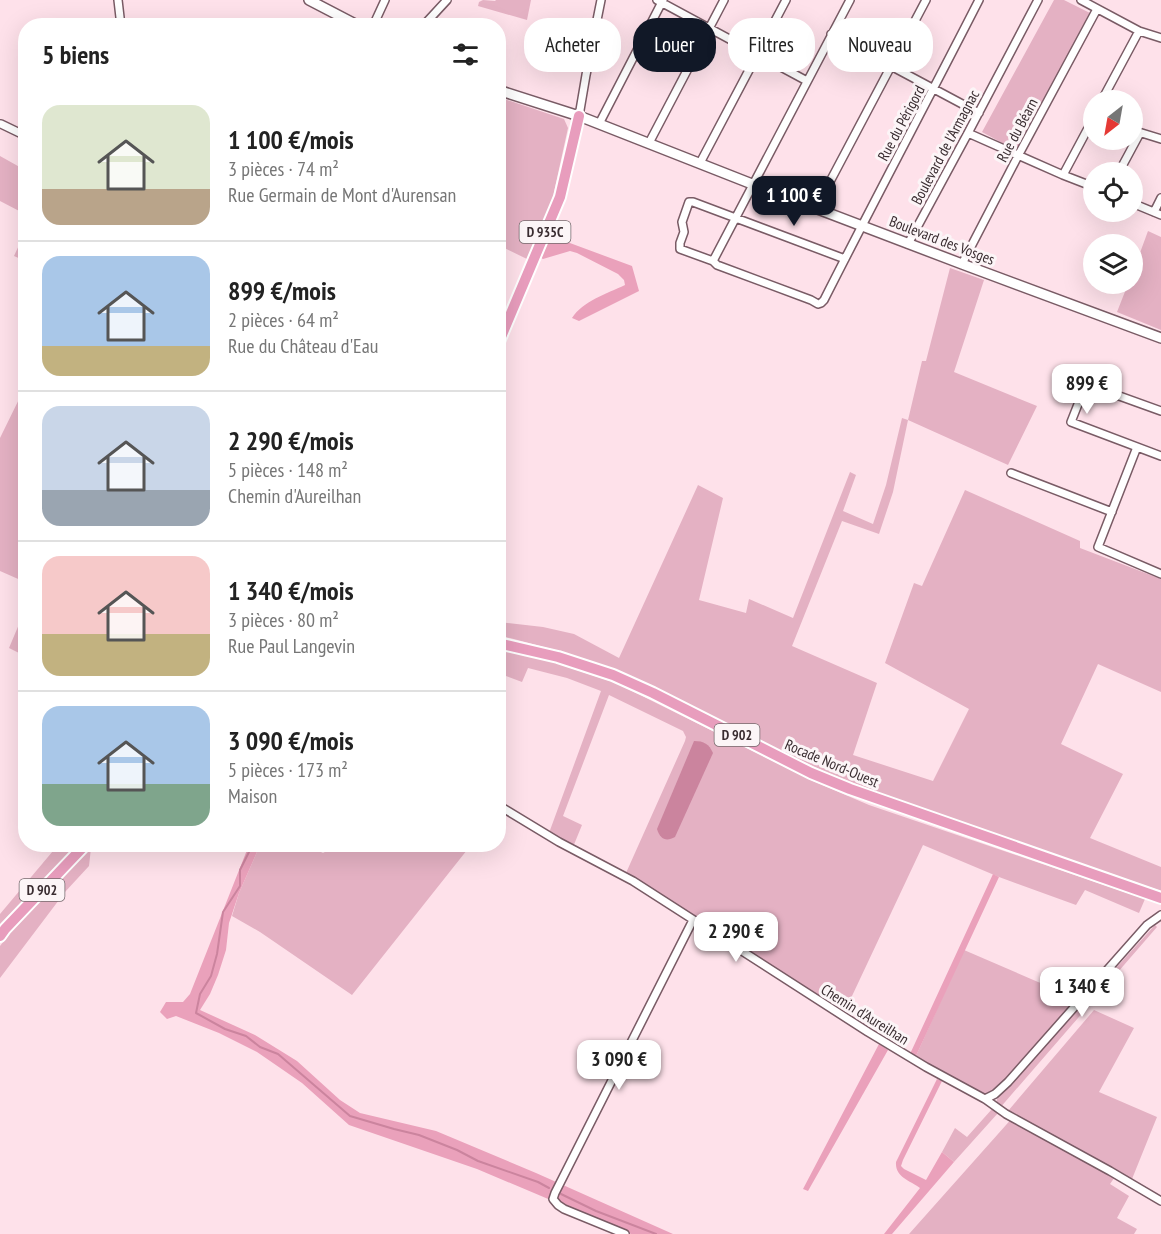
<!DOCTYPE html>
<html lang="fr">
<head>
<meta charset="utf-8">
<style>
  :root { --surface:#fff; --page:#f2f2f2; --text:#222; --muted:#767676; --line:#e0e0e0; --accent:#111827 }
  body { margin:0; font-family:"PT Sans Narrow",sans-serif; background:var(--page); color:var(--text); height:100vh; display:flex; flex-direction:column; font-size:22px; white-space:nowrap }
  * { box-sizing:border-box; margin:0 }
  p { font-size:20px; color:var(--muted) }
  .icon { flex:none; width:33px; height:33px; fill:none; stroke:currentColor; stroke-width:2; stroke-linecap:round; stroke-linejoin:round }
  .map { position:relative; flex:1; overflow:hidden }
  .side { position:absolute; left:18px; top:18px; width:488px; height:834px; display:flex; flex-direction:column; background:var(--surface); border-radius:24px; box-shadow:0 6px 24px #0002 }
  .side>* { flex:none }
  .banner { position:absolute; left:524px; top:18px; width:548px; height:54px; display:flex; gap:12px }
  .needle { width:39px; rotate:211deg }
  .tools { position:absolute; left:1083px; top:90px; display:grid; gap:12px }
  .tools a { display:grid; place-items:center; width:60px; height:60px; border-radius:50%; background:var(--surface); box-shadow:0 6px 24px #0002; font-size:30px }
  .price { position:absolute; translate:-50% -51px; padding:0 14px; border-radius:12px; background:#fff; color:#222; font-size:20px; line-height:39px; filter:drop-shadow(0 2px 3px #0008) }
  .price::after { content:''; position:absolute; left:50%; top:36px; width:18px; height:14px; margin-left:-9px; background:inherit; clip-path:polygon(0 0,100% 0,50% 100%) }
  .price.on { background:var(--accent); color:#fff }
  ul { padding:0; list-style:none }
  li { display:flex; align-items:center; gap:18px; height:150px; padding:0 24px }
  li+li { border-top:2px solid var(--line) }
  li span { display:grid; place-items:center; flex:none; width:168px; height:120px; border-radius:18px; color:#555 }
  li>.icon { margin-inline-start:auto }
  span .icon { width:72px; height:72px; fill:#fffc; stroke-width:1 }
  li b { font-size:26px }
  h2 { display:flex; justify-content:space-between; align-items:center; height:72px; padding:0 24px; font-size:26px }
  .tag { padding:0 21px; border-radius:24px; background:var(--surface); box-shadow:0 6px 24px #0002; font-size:21px; line-height:54px }
  .tag.on { background:var(--accent); color:#fff }
  .map>svg:first-child { display:block }
</style>
</head>
<body>
<div class="map">
<svg width="1161" height="1234" viewBox="0 0 1161 1234">
  <rect width="100%" height="100%" fill="#fee1ea"/>
  <!-- green -->
  <path fill="#e4b1c3" d="M483 0 495 1 496 0H531L527 20 478 6 479 2Z
    M1054 0H1064L1090 13 1017 151 982 132Z
    M498 97 564 119 568 128 552 201 527 259 498 245Z
    M0 156 25 170V214L0 201Z
    M1148 231 1161 237V330L1117 312 1128 284H1132L1133 272Z
    M25 232V261L14 256Z
    M950 268 984 280 954 372 1037 406 1008 465 908 420 893 492 879 534 842 521 792 646 877 683 853 755 933 781 969 709 885 663 914 583 922 586 965 490 1080 541V548L1161 579V692L1098 664 1061 744 1123 774 1090 838 1161 867V891L895 799 828 773 776 749 614 669 559 651 498 635V622L543 627 574 634 619 658 698 485 723 498 699 600 746 613 749 599 793 618 850 472 856 475 843 511 873 524 886 485 902 418 908 420 922 361H926Z
    M25 387H26L25 582 0 571V438Z
    M25 610 26 656H25L9 648Z
    M498 648 537 657 616 683 813 781 869 805 1145 899 1139 913 1085 890 1076 905 999 877 923 845 844 1013 626 873 685 741 686 737 683 731 609 695 563 816 582 825 573 847 549 833 601 691 567 678 528 668 522 682 498 673Z
    M58 845H76L0 927V914Z
    M260 845H307L323 853 330 849 332 845H471L352 995 260 932 232 916 239 893Z
    M91 848 89 866 65 892 0 978V946L29 909 64 873Z
    M1155 925 1157 927 999 1109 996 1104 997 1099Z
    M964 950 1038 982 1080 998 996 1091 985 1095 976 1093 915 1058Z
    M1094 1010 1134 1028 1099 1092 1157 1117 1132 1179 1119 1171 1110 1184 1129 1196 1117 1218 1137 1229 1134 1234H909L1014 1116 1008 1111Z
    M992 1109 998 1113 954 1162 942 1152 955 1128 967 1137Z"/>
  <!-- forest -->
  <path fill="#eaa1bb" d="M551 236 632 266 639 291 579 321 572 318C583 301 606 294 625 285L624 280 618 274 577 253 570 251 543 259 541 258Z
    M249 845H260L239 893 229 923 226 950 218 975 210 994 200 1010 255 1035 297 1061 340 1100 360 1113 436 1131 536 1173 673 1234H631L477 1169 349 1125 302 1083 257 1052 219 1033 176 1016 167 1019 160 1012 166 1002H183L190 994Z
    M993 874 999 877 915 1058 910 1054Z
    M879 1044 888 1050 808 1191 803 1189Z
    M937 1079 942 1081 903 1160 901 1166 904 1169 926 1180 942 1152 954 1162 892 1234H884L920 1188C909 1180 895 1177 896 1162Z"/>
  <!-- water -->
  <path fill="#cb849e" d="M694 741C704 741 709 744 713 753L675 837C666 842 660 839 657 829Z"/>
  <g fill="none" stroke-linecap="round" stroke-linejoin="round">
    <!-- stream -->
    <path stroke="#cb849e" stroke-width="2" d="M498 358 503 346
      M253 844 240 870V886L223 912 217 954 211 976 200 994 196 1013 225 1029 246 1036 260 1047 278 1054 350 1116 394 1129 419 1135 457 1150 478 1161 538 1182 549 1188
      M561 1194 596 1211 656 1234"/>
    <defs>
      <path id="street" d="M118 0 121 26
        M657 0 807 81
        M1081 0 1139 31 1161 38
        M373 26 385 0
        M423 26 447 0
        M831 34 979 113
        M1102 100 1139 31
        M579 116 586 75 601 0
        M1 124 26 136
        M599 124 663 0
        M1132 130 1161 139
        M968 133 1063 175 1094 187
        M649 143 724 0
        M700 163 786 0
        M1119 172 1140 133
        M1063 175 1094 117
        M1132 203 1161 215
        M816 208 926 0
        M1154 212 1161 198
        M908 244 968 133 1038 0
        M845 259 693 202H689L682 222 684 232 680 243V249L713 261 717 265 811 300 818 304 821 303 824 300C875 199 928 100 979 0
        M713 261 850 0
        M962 264 1018 156 1097 9
        M1161 411 1086 384 1071 422 1161 456
        M1137 447 1098 547 1161 574
        M1011 473 1112 512
        M498 805 559 842 633 881 868 1032 926 1067 985 1099 1006 1114 1110 1171 1161 1201
        M985 1099 995 1094 1008 1082 1147 925 1161 915
        M625 1234 564 1209 558 1205 553 1199 555 1193 693 920"/>
      <path id="secondary" d="M309 0 359 26
        M498 90 579 116 752 184 962 264 1161 338"/>
      <path id="primary" d="M498 344 560 197 579 116
        M498 643 558 657 613 675 653 693 811 773 850 789 1161 898
        M0 936 5 929 86 844"/>
    </defs>
    <!-- street casing -->
    <use href="#street" stroke="#795b65" stroke-width="10"/>
    <!-- secondary casing -->
    <use href="#secondary" stroke="#795b65" stroke-width="12"/>
    <!-- primary casing -->
    <use href="#primary" stroke="#fff" stroke-width="14"/>
    <!-- street -->
    <use href="#street" stroke="#fff" stroke-width="7"/>
    <!-- secondary -->
    <use href="#secondary" stroke="#fff" stroke-width="9"/>
    <!-- primary -->
    <use href="#primary" stroke="#e89dbd" stroke-width="10"/>
  </g>
  <g text-anchor="middle" dominant-baseline="central" stroke-width="6" stroke-linejoin="round" paint-order="stroke">
    <!-- shield labels -->
    <g fill="#fcf5f7" stroke="#74686c" stroke-width="1.5">
      <rect x="519.5" y="221" width="51" height="22" rx="4.5"/>
      <rect x="714.5" y="724" width="45" height="22" rx="4.5"/>
      <rect x="19.5" y="879" width="45" height="22" rx="4.5"/>
    </g>
    <g font-size="14" font-weight="bold" fill="#392c30">
      <text x="545" y="232">D 935C</text>
      <text x="737" y="735">D 902</text>
      <text x="42" y="890">D 902</text>
    </g>
    <!-- street labels -->
    <g font-size="15" fill="#392c30" stroke="#fcf5f7">
      <text transform="translate(901 123) rotate(-62)">Rue du Périgord</text>
      <text transform="translate(1017 130) rotate(-62)">Rue du Béarn</text>
      <text transform="translate(945 147) rotate(-62)">Boulevard de l'Armagnac</text>
      <text transform="translate(942 240) rotate(21)">Boulevard des Vosges</text>
      <text transform="translate(832 763) rotate(23)">Rocade Nord-Ouest</text>
      <text transform="translate(865 1014) rotate(32)">Chemin d'Aureilhan</text>
    </g>
  </g>
</svg>
<div class="tools">
<a><svg class="needle" viewBox="-14 -14 28 28"><path d="M0-13l5 13h-10z" fill="#e53935"/><path d="M0 13l5-13h-10z" fill="#767676"/></svg></a>
<a><svg class="icon" aria-label="locate" viewBox="0 0 24 24"><circle cx="12" cy="12" r="6"/><path d="M12 2v4M12 18v4M2 12h4M18 12h4"/></svg></a>
<a><svg class="icon" aria-label="layers" viewBox="0 0 24 24"><path d="M12 4l9 5-9 5-9-5zM3 14l9 5 9-5"/></svg></a>
</div>
<b class="price on" style="left:794px;top:227px">1 100 €</b>
<b class="price" style="left:1087px;top:415px">899 €</b>
<b class="price" style="left:736px;top:963px">2 290 €</b>
<b class="price" style="left:1082px;top:1018px">1 340 €</b>
<b class="price" style="left:619px;top:1091px">3 090 €</b>
<div class="banner">
<a class="tag">Acheter</a>
<a class="tag on">Louer</a>
<a class="tag">Filtres</a>
<a class="tag">Nouveau</a>
</div>
<section class="side">
<h2>5 biens<svg class="icon" aria-label="filters" viewBox="0 0 24 24"><path d="M4 7h16M4 17h16"/><circle cx="9" cy="7" r="2"/><circle cx="15" cy="17" r="2"/></svg></h2>
<ul>
<li><span style="background:linear-gradient(#dfe7d0 70%,#b9a48a 0)"><svg class="icon" aria-label="home" viewBox="0 0 24 24"><path d="M3 11l9-7 9 7M6 9v11h12V9"/></svg></span><div><b>1 100 €/mois</b><p>3 pièces · 74 m²</p><p>Rue Germain de Mont d'Aurensan</p></div></li>
<li><span style="background:linear-gradient(#a9c7e8 75%,#c2b280 0)"><svg class="icon" aria-label="home" viewBox="0 0 24 24"><path d="M3 11l9-7 9 7M6 9v11h12V9"/></svg></span><div><b>899 €/mois</b><p>2 pièces · 64 m²</p><p>Rue du Château d'Eau</p></div></li>
<li><span style="background:linear-gradient(#c9d6e8 70%,#9aa5b1 0)"><svg class="icon" aria-label="home" viewBox="0 0 24 24"><path d="M3 11l9-7 9 7M6 9v11h12V9"/></svg></span><div><b>2 290 €/mois</b><p>5 pièces · 148 m²</p><p>Chemin d'Aureilhan</p></div></li>
<li><span style="background:linear-gradient(#f6c9c9 65%,#c2b280 0)"><svg class="icon" aria-label="home" viewBox="0 0 24 24"><path d="M3 11l9-7 9 7M6 9v11h12V9"/></svg></span><div><b>1 340 €/mois</b><p>3 pièces · 80 m²</p><p>Rue Paul Langevin</p></div></li>
<li><span style="background:linear-gradient(#a9c7e8 65%,#7fa58c 0)"><svg class="icon" aria-label="home" viewBox="0 0 24 24"><path d="M3 11l9-7 9 7M6 9v11h12V9"/></svg></span><div><b>3 090 €/mois</b><p>5 pièces · 173 m²</p><p>Maison</p></div></li>
</ul>
</section>
</div>
</body>
</html>
